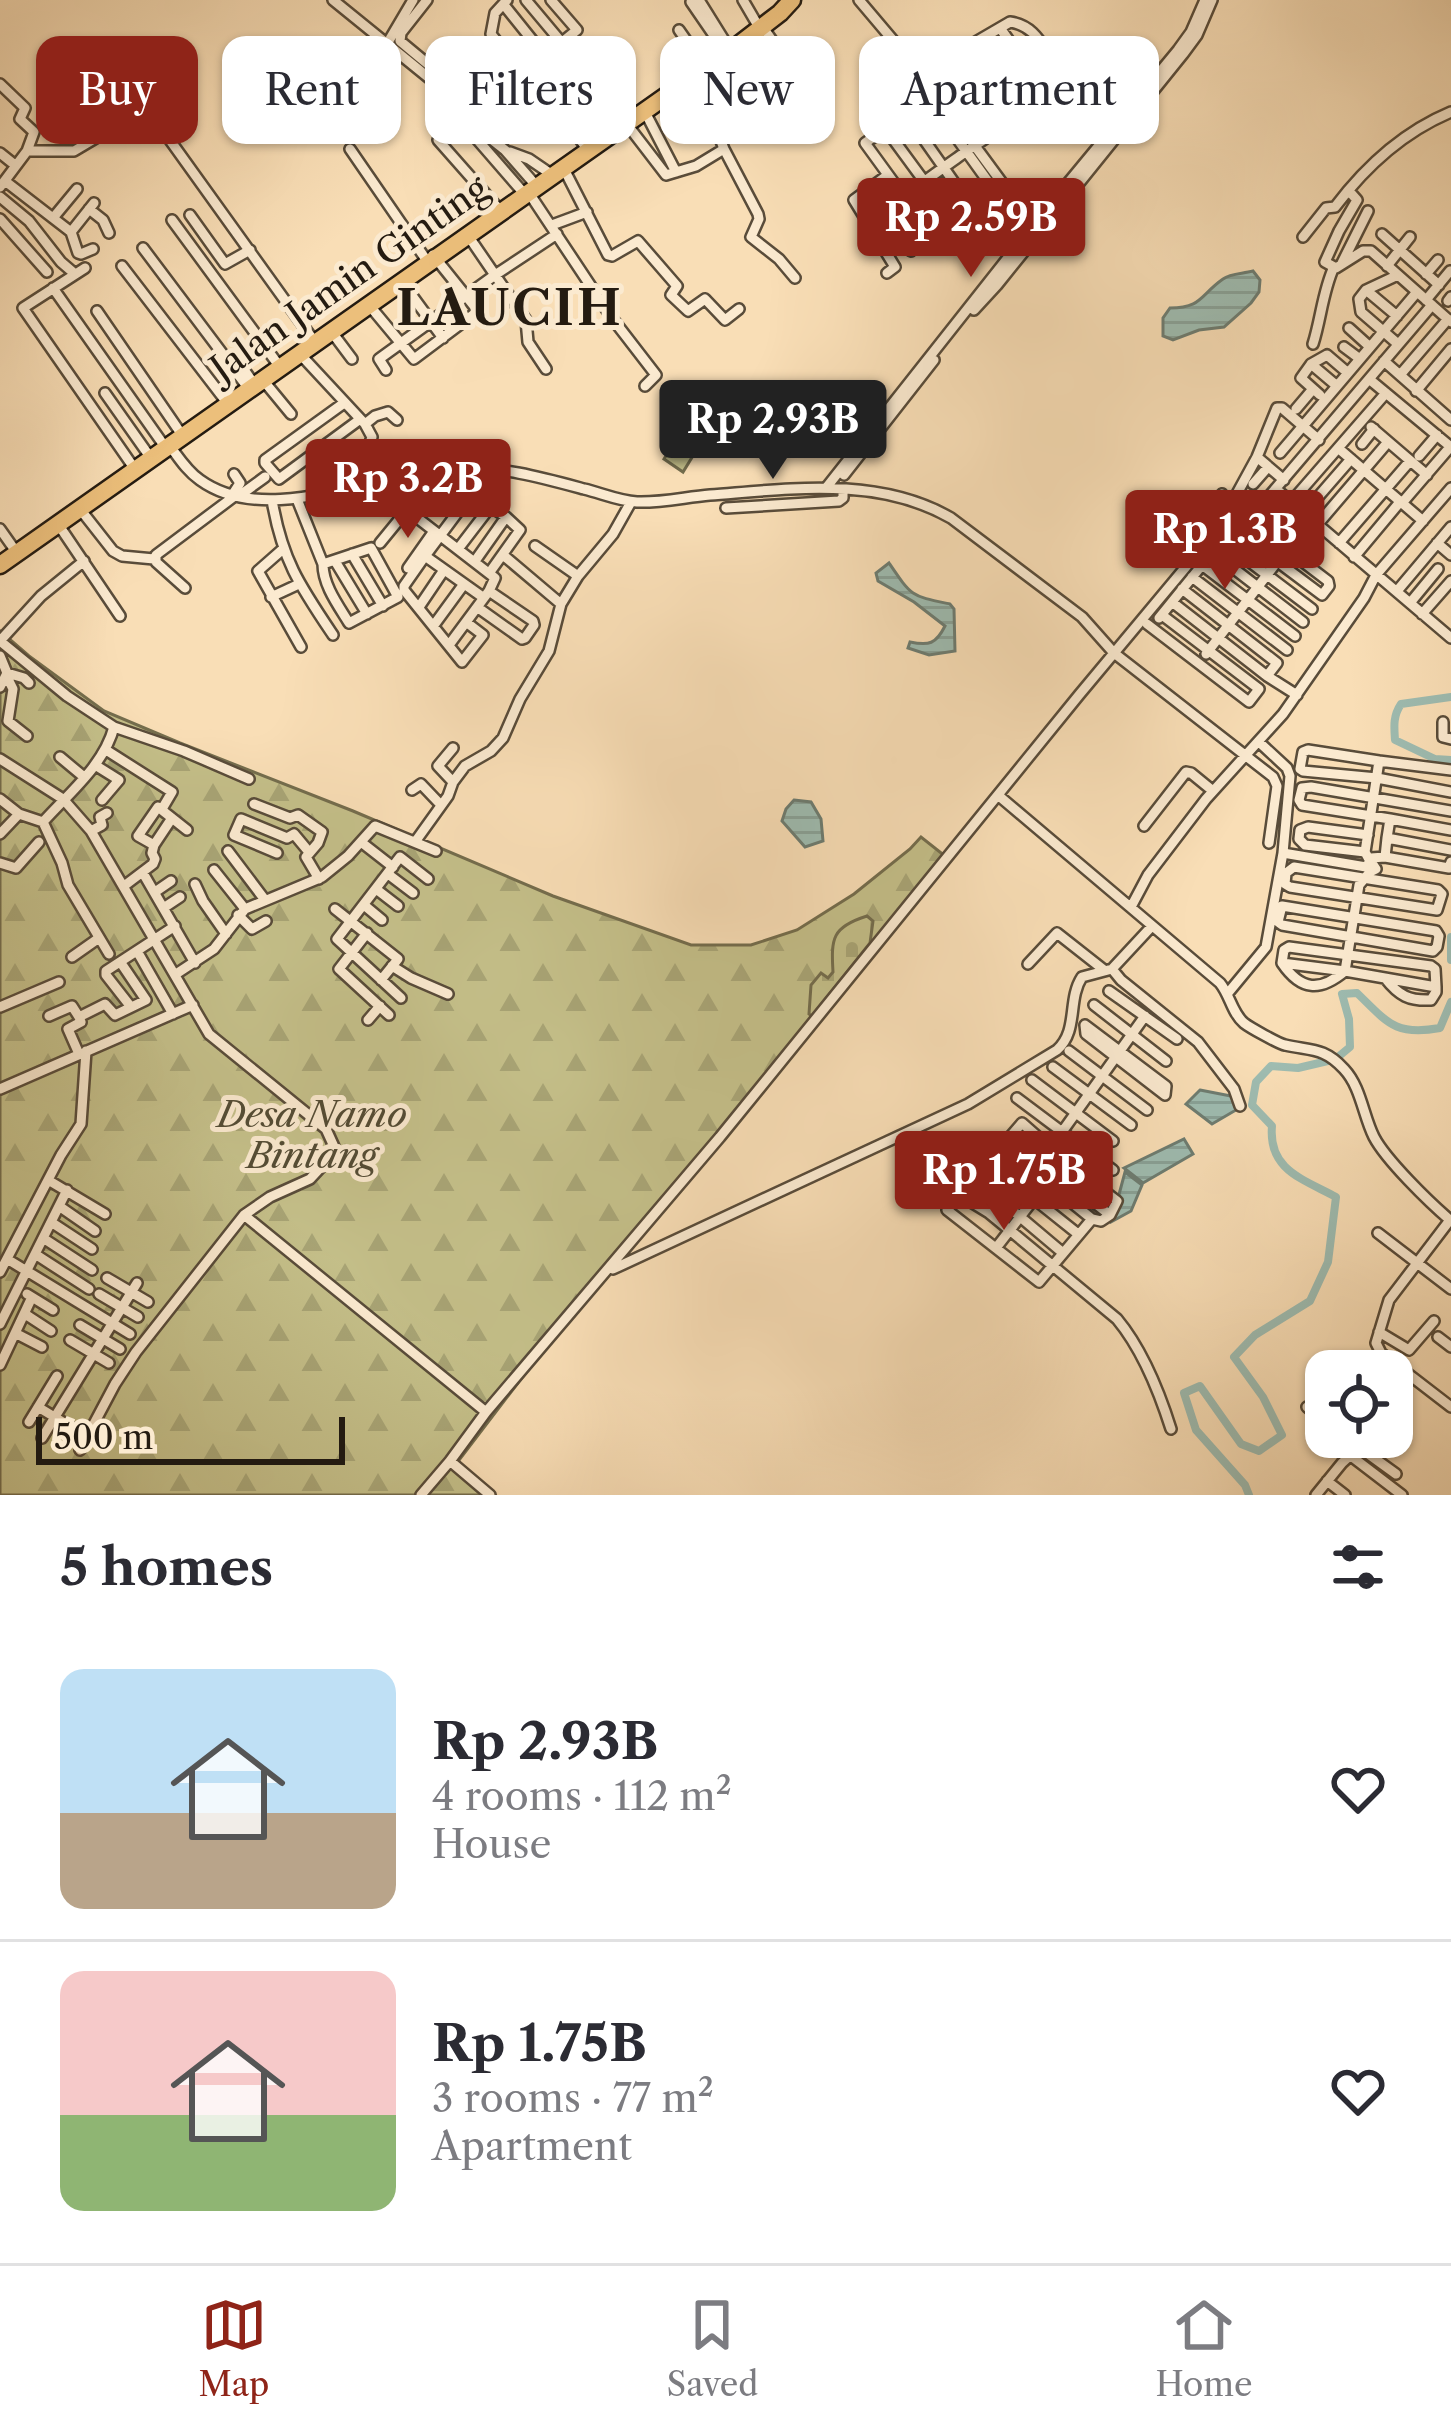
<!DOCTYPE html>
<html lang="en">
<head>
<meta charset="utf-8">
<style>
  :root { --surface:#fff; --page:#f7f7f7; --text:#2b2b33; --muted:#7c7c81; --line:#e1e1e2; --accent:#8f2418 }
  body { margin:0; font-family:"Libre Caslon Text",serif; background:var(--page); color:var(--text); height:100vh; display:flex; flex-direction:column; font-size:45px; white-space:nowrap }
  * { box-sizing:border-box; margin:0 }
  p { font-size:39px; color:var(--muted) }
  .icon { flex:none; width:66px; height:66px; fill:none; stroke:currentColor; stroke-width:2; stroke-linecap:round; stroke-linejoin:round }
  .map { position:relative; height:1495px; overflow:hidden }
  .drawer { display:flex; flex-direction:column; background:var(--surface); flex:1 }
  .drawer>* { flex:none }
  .top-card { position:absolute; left:36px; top:36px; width:1380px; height:108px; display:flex; gap:24px }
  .tools { position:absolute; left:1305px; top:1350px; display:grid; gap:24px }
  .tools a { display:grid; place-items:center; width:108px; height:108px; border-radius:24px; background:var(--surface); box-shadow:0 3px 9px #0004; font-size:60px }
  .scale { position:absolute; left:36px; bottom:30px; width:309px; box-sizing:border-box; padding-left:12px; border:6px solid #241b11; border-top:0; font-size:33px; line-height:42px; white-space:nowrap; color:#241b11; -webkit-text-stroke:9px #fbead0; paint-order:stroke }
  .price { position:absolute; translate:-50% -102px; padding:0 27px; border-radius:12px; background:var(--accent); color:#fff; font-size:39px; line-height:78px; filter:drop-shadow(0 3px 6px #0008) }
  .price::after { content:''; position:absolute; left:50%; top:72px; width:36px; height:27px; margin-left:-18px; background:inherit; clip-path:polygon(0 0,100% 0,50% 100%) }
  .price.current { background:#222; color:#fff }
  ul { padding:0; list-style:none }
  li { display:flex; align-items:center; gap:36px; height:300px; padding:0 60px }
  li+li { border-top:3px solid var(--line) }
  li span { display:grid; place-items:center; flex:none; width:336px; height:240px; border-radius:24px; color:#555 }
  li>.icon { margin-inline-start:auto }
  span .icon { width:144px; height:144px; fill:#fffc; stroke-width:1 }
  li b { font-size:51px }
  h2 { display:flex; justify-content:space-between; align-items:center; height:144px; padding:0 60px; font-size:51px }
  .pill { padding:0 42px; border-radius:24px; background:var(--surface); box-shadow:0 3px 9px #0004; font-size:42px; line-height:108px }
  .pill.current { background:var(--accent); color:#fff }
  .tab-bar { display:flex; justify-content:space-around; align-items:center; height:168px; border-top:3px solid var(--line); background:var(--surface); font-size:33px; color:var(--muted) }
  .tab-bar a { display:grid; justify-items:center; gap:6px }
  .tab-bar .current { color:var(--accent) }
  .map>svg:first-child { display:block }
</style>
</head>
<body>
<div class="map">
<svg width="1451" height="1495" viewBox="0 0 1451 1495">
  <defs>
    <pattern id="forest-firs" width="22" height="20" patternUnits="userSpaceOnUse" patternTransform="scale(3)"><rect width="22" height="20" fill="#c4bf89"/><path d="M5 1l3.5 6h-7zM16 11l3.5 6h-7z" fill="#a8a475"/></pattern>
    <pattern id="cemetery-stones" width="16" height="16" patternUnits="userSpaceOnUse" patternTransform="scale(3)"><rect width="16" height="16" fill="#c4bf89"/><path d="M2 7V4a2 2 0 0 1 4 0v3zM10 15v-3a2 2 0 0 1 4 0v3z" fill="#a8a475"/></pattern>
    <pattern id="water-rules" width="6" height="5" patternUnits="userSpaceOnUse" patternTransform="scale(3)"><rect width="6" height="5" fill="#9ebcb1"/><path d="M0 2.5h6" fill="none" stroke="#88a197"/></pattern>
  </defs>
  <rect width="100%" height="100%" fill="#f9deb6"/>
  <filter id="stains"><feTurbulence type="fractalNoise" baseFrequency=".00167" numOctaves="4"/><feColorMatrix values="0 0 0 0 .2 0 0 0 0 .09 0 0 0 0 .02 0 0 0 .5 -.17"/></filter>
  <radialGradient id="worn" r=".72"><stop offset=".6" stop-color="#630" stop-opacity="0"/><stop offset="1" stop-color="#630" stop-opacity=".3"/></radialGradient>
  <!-- forest -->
  <path fill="url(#forest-firs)" stroke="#746d4d" stroke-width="3" d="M0 631 29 656 104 711 180 743 353 811 553 896 691 945H751L797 930 854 894 910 849 921 837 945 856 599 1277 456 1464 495 1495H0Z"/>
  <!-- cemetery -->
  <path fill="url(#cemetery-stones)" stroke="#746d4d" stroke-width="3" d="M687 401 702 441 683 472 664 459 679 434 671 427Z
    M867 916 873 921 870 943 812 1016 809 1014 811 985 821 973 828 978 833 972C831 938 832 927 867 916Z"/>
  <!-- water -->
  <path fill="url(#water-rules)" stroke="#6d7c71" stroke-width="3" d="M1253 271 1260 280 1259 292 1251 303 1224 327 1199 330 1173 340 1163 336V318L1170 308C1202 308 1200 295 1223 279 1231 273 1242 274 1253 271Z
    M889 563C912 597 911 596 950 604L954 609 955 651 929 655 908 648 910 642C929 646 936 644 945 626L914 602 878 581 876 573Z
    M794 800 811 802 821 819 823 841 805 847 782 821 786 809Z
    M1200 1090 1236 1097V1110L1212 1124 1186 1104Z
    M1184 1139 1193 1154 1143 1183 1124 1168Z
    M1125 1172 1142 1185 1131 1211 1111 1222 1109 1207 1117 1202Z"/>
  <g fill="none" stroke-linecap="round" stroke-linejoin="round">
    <!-- river -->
    <path stroke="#9ebcb1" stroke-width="8" d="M1451 697 1401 704C1393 716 1394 726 1395 740L1435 759 1451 760
      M1451 937V960
      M1338 1057 1350 1047 1349 1019 1342 994 1357 993C1388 1023 1395 1036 1440 1028L1451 1002
      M1249 1495 1245 1485 1196 1430 1184 1393 1200 1386 1241 1444 1259 1451 1282 1435 1263 1397 1234 1357 1255 1335 1310 1301 1328 1262 1336 1197C1303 1179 1268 1170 1272 1126L1252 1105 1256 1082 1271 1066 1298 1068 1332 1060"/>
    <defs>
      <path id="minor" d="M333 0 466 108 486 135 505 150 533 182
        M427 0 401 33 400 41 459 90C464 99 458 111 462 122L521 190
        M507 0 495 13 491 34 523 74 577 30 551 0
        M526 0 562 43
        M699 0 727 45
        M743 0 757 24
        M859 0 925 78 1011 195 1013 205 1009 209
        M691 2 726 53
        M504 5 545 56
        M762 26 776 46
        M1000 28 1039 82
        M679 30 702 63
        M753 33 766 49
        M976 42 1023 104
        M387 44 413 0
        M704 68 718 95
        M527 71 585 146
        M916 71 919 83 938 112 1015 219
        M962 74 953 61 955 54 1010 22C1033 25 1041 43 1053 60
        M0 84 25 108 20 119 34 132 27 151
        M675 89 690 112 708 107 724 149 758 214 759 219 751 237 779 259 795 278
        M708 107 741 94 748 109 738 116H730
        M644 110 676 172
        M906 114 996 242
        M626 123 666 175 696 166 724 149
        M885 128 965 237
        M438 140 498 208
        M350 149 425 258
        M510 152 529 159 548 172
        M0 153 15 165
        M563 167 608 255 612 256 638 241 677 286 671 295 688 311 705 299 725 320 739 309
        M5 181 71 232 78 253 81 254 93 249
        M0 187 27 151H74L101 135 144 104 312 338
        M1349 191 1357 200 1339 231 1325 262 1336 268 1363 251H1371L1451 322
        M529 193 612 318 656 375 645 386
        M0 197 29 221 61 262 75 274
        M89 209 103 220 109 233
        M885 210 911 251
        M190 215 225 264 250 250
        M53 218 77 189
        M0 219 47 272
        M172 220 277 363
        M867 222C897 202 927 179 957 158 970 148 985 140 998 129L997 124 962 74 865 143 929 231
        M552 225 587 212
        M71 232 94 203
        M1382 234 1439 285
        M469 237 495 275 557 234
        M1303 237 1326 208 1335 207C1366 166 1403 132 1451 112
        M143 248 246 385
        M1342 263 1368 211
        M122 266 225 400
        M1387 266 1410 237
        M85 268 23 308 132 465
        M887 273 895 267 854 200 888 175
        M1426 274 1438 260
        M1398 275 1366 290 1359 299 1361 312 1398 344
        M402 282 443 338
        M53 288 163 444
        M1366 290 1397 316
        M1426 300 1450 271
        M1448 301 1451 297
        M369 305 414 359 478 311 433 255
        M974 310 997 285 1183 54 1197 35 1212 0
        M97 311 180 432
        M1349 328 1370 347
        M331 331 352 359
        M1313 344C1321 319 1323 290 1334 267
        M1344 347 1360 359
        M299 353 365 424 372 437 370 443 332 466 326 465 316 451
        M1384 361 1451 420
        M240 364 252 381
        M1311 364 1337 386
        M386 370 379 359 495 275 526 320 528 342 546 369
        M1400 375 1448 319
        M1369 379 1451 447
        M263 380 291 414
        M1416 391 1451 349
        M105 393 148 454
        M1320 395 1301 378 1311 364 1327 355 1348 373
        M344 403 265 460V463L279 479 359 420
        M1296 409 1313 389
        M365 424 375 416 388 412 397 420
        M1371 427 1427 475
        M1362 444 1374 429
        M170 446C179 458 187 471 200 480 269 530 381 470 458 468 500 466 543 478 584 489 601 493 619 501 637 502 661 503 686 497 710 495 790 489 878 476 951 518L1082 617 1114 653 1273 777 1277 786 1269 843
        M1338 448 1423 521
        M1280 453 1417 292
        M1419 456 1437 435
        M1257 457 1284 480
        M844 475 934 360
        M396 477 407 510 495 578 489 591 449 645
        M1253 484 1268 467
        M826 488 1048 207 1178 50 1191 32 1205 0
        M1276 489 1451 638
        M233 494 240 483 234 474
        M239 496 265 477
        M297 499 323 564 371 548 398 597 349 623C338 605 323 585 323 564
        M272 500C282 560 300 586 333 635
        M1291 502 1386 393
        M1216 503 1241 521H1248L1432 305
        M1402 503 1451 446
        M726 508 839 501 843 498V489
        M80 509 113 551 122 556 154 559
        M1227 512 1257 457 1277 408H1282L1319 440
        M1304 513 1351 459
        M1206 516 1222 494
        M58 524 120 616
        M1317 525 1388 442
        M0 529 17 553
        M1266 533 1286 518 1296 507
        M380 543 407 510
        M1339 543 1410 461
        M1437 543 1451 555
        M535 546 578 576
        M1258 547 1322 595 1329 586 1328 581 1273 539
        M283 549 258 571 301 647
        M458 549 491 506
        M352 554 383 606
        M503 555 561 604
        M425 556 404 586V590L462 662 483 635 466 622
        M1242 556 1312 609
        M1354 557 1400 502
        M335 561 367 614
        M475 561 506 517 520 530 490 572
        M1224 561 1303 622
        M1202 565 1295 636
        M408 568 434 531
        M1192 577 1287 650
        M185 588 156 562V555L236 495
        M1182 589 1277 663 1267 676
        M1397 591 1451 527
        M271 597 299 584
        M484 598 425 556 472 493 506 517
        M1172 602 1267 676 1297 695
        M1410 603 1438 569
        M419 607 444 570
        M477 607 522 639 525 638 534 625 533 621 489 591
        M1422 614 1451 581
        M1159 618 1211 554
        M1147 624 1249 702 1259 689 1162 615
        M434 625 464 584
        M0 641 67 696 114 727 184 751 249 779
        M0 641 41 596 84 561
        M1206 654 1280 558
        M0 656 7 673 0 687
        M7 673 24 678 29 683
        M6 675 13 689 8 721 27 736
        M1443 722V737L1451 739
        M1259 742 1287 768 1290 776 1283 853 1366 867
        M453 748 438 766 453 782
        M106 750 172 792 162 809
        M60 757 84 777
        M0 759 63 799 91 831 209 1034 326 1129 336 1151 310 1179 270 1197 244 1215 136 1352 115 1384 80 1450
        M1379 761 1451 770
        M95 765 119 780 102 800
        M412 790 421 784 441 805
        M999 796 1220 983C1230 995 1232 1013 1244 1023 1249 1027 1279 1044 1285 1045 1311 1051 1324 1047 1344 1069 1361 1087 1363 1115 1374 1137 1386 1160 1429 1202 1450 1220
        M0 799 19 814
        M254 804 290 818 298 815 322 832 318 843 306 857 319 879
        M1390 819 1451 830
        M43 822 62 863 68 885 109 954
        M1144 826 1186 772 1191 773 1213 791
        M91 831 102 825 100 817 107 813
        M0 834 19 814 43 822C69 793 104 765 114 727
        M1387 838 1390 819 1302 805 1299 800 1302 788 1311 787 1451 811
        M361 842 393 867
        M415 842 448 796 453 782 465 766 491 751 503 738 520 699 549 651 561 604 578 576 613 534 631 502
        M154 845 138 836 158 807 187 830
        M228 851 265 900
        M1365 852 1305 845 1299 839 1300 830 1308 827 1368 835
        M277 853 234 835 241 819 287 838 294 834 309 852
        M1385 857 1387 838 1451 850
        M1371 858 1385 857 1449 868 1451 862
        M0 863 16 868 39 842
        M1371 863 1365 852 1379 761 1308 750 1303 752 1300 769 1303 771 1377 778 1451 792
        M1294 867 1438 890 1442 894 1437 910 1290 887 1285 884 1286 873Z
        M214 870 245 909
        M1370 872 1376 869 1372 863 1367 865 1370 872 1359 885 1345 971 1436 987V992L1431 1000C1409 1001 1399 996 1385 978
        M143 873 195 963
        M388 874 413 893
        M195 884 203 901 226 934
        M124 886 153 864 155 859 152 853 154 845 172 818
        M376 889 398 906
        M155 892 171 881
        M364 905 382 920
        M1282 906 1436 931 1439 936 1437 947 1433 951 1282 925 1278 922Z
        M165 907 180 897
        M1131 907 1148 875 1206 799 1283 714 1364 598 1376 575 1451 488
        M335 909 398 959 381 980
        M238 915 252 929 266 921
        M367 933 339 969 389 1015
        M137 951 173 1014
        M72 957 99 938
        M1282 963 1284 950 1289 947 1431 966 1435 969 1436 987
        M1282 963 1345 971C1320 992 1301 991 1282 963Z
        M1028 964 1057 933 1104 970
        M392 966 411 978 448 994
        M1112 969 1121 980 1198 1042 1234 1089 1240 1106
        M176 974 214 949 245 909 322 877 348 856 375 826 436 851
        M1109 991 1177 1039
        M1228 993 1266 947 1283 853
        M401 998 337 939 400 857 428 879
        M1094 1005 1166 1061
        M0 1007 59 982
        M131 1007 106 975V971L175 926
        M49 1016 72 1006 79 1017
        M368 1020 380 1006
        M1085 1025 1166 1086 1165 1095 1086 1034Z
        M1069 1051 1147 1110
        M79 1054 68 1029 81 1022 79 1017 105 1004 115 1015 146 1000 121 963
        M1053 1067 1131 1125
        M1032 1080 1113 1141
        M0 1089 193 1005
        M1017 1098 1113 1170
        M1062 1132 1145 1016
        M1013 1134 1037 1155 1027 1167
        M902 1136 953 1191 989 1213 1117 1319C1142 1349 1159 1391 1171 1429
        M1002 1146 1092 1219
        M988 1162 1078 1234
        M1055 1172 1110 1215
        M974 1178 1063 1253
        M48 1180 105 1214
        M59 1206 95 1231
        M244 1215 486 1412
        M1450 1220 1389 1300 1376 1343 1381 1353 1451 1407
        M51 1222 92 1249
        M1378 1233 1451 1289
        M43 1238 92 1270
        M996 1248 1064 1160 1117 1201 1110 1215 1101 1221 1092 1219 1039 1282 947 1210 1022 1123 1064 1160
        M35 1254 89 1289
        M7 1259 130 1334
        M613 1269 968 1104 1057 1050C1079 1030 1067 1000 1082 977L1112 969 1152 926
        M0 1272 61 1155 81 1124 86 1051
        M107 1278 148 1302
        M27 1294 53 1310
        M99 1294 138 1317
        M25 1314 51 1331
        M0 1324 67 1190
        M80 1325 120 1349
        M1379 1332 1409 1350 1434 1321
        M15 1333 42 1347
        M1438 1337 1451 1347
        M70 1340 109 1363
        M0 1365 32 1297
        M1392 1391 1407 1373
        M38 1407 71 1427
        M1307 1407 1326 1423
        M29 1422 57 1376
        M1392 1425H1393
        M42 1438 137 1283
        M1356 1445 1396 1474
        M1351 1456 1402 1495
        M450 1461 490 1495
        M1327 1481 1345 1495
        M421 1495 450 1461 486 1412 720 1137 1079 695 1230 514
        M1316 1495 1342 1463 1354 1452 1355 1437"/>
      <path id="highway" d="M0 565 737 46 780 13 792 0"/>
    </defs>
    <!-- minor casing -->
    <use href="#minor" stroke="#594c3a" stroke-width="14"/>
    <!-- highway casing -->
    <use href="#highway" stroke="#241b11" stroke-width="21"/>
    <!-- minor -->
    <use href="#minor" stroke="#fbead0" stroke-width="9"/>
    <!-- highway -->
    <use href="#highway" stroke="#ecbf7b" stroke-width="16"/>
  </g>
  <g text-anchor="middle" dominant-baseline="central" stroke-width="10" stroke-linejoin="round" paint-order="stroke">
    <!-- street labels -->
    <g font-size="36" fill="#241b11" stroke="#fbead0">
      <text transform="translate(349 278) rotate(-35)">Jalan Jamin Ginting</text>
    </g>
    <!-- park labels -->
    <g font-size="36" font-style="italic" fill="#544c35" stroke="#fbead0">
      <text x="312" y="1114">Desa Namo<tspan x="312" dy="41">Bintang</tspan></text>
    </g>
    <!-- district labels -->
    <g font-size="48" font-weight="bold" letter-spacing="3" fill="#241b11" stroke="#fbead0">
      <text x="510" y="307">LAUCIH</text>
    </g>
  </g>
  <rect width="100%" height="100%" filter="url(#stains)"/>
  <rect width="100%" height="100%" fill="url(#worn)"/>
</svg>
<div class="tools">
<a><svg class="icon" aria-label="locate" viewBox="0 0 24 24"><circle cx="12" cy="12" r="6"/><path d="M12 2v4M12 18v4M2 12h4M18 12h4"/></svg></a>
</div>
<div class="scale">500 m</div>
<b class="price" style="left:971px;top:280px">Rp 2.59B</b>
<b class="price current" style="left:773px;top:482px">Rp 2.93B</b>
<b class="price" style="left:408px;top:541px">Rp 3.2B</b>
<b class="price" style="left:1225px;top:592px">Rp 1.3B</b>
<b class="price" style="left:1004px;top:1233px">Rp 1.75B</b>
<div class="top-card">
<a class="pill current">Buy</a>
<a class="pill">Rent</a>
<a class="pill">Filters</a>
<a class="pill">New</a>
<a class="pill">Apartment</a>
</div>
</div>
<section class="drawer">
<h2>5 homes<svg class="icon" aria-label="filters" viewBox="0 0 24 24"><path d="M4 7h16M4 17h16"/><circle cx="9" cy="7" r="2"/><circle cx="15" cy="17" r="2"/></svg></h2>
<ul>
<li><span style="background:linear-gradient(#bfe0f5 60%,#b9a48a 0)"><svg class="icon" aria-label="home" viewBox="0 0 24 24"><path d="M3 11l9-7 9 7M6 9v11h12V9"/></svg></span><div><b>Rp 2.93B</b><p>4 rooms · 112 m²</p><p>House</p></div><svg class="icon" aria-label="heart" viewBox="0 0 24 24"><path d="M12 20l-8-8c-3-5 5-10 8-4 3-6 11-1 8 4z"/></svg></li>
<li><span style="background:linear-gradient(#f6c9c9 60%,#8fb573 0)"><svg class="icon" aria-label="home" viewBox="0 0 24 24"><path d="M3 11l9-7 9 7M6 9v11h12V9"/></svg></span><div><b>Rp 1.75B</b><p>3 rooms · 77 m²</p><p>Apartment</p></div><svg class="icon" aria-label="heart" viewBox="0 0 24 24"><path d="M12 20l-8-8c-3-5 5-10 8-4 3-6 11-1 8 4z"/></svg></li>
</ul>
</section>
<nav class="tab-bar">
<a class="current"><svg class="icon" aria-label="map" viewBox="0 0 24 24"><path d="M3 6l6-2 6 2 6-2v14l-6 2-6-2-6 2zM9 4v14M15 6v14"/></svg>Map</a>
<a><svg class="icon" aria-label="saved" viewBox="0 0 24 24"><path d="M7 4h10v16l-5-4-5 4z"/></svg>Saved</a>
<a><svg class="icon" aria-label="home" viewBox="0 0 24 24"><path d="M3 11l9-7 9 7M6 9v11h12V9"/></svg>Home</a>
</nav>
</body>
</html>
